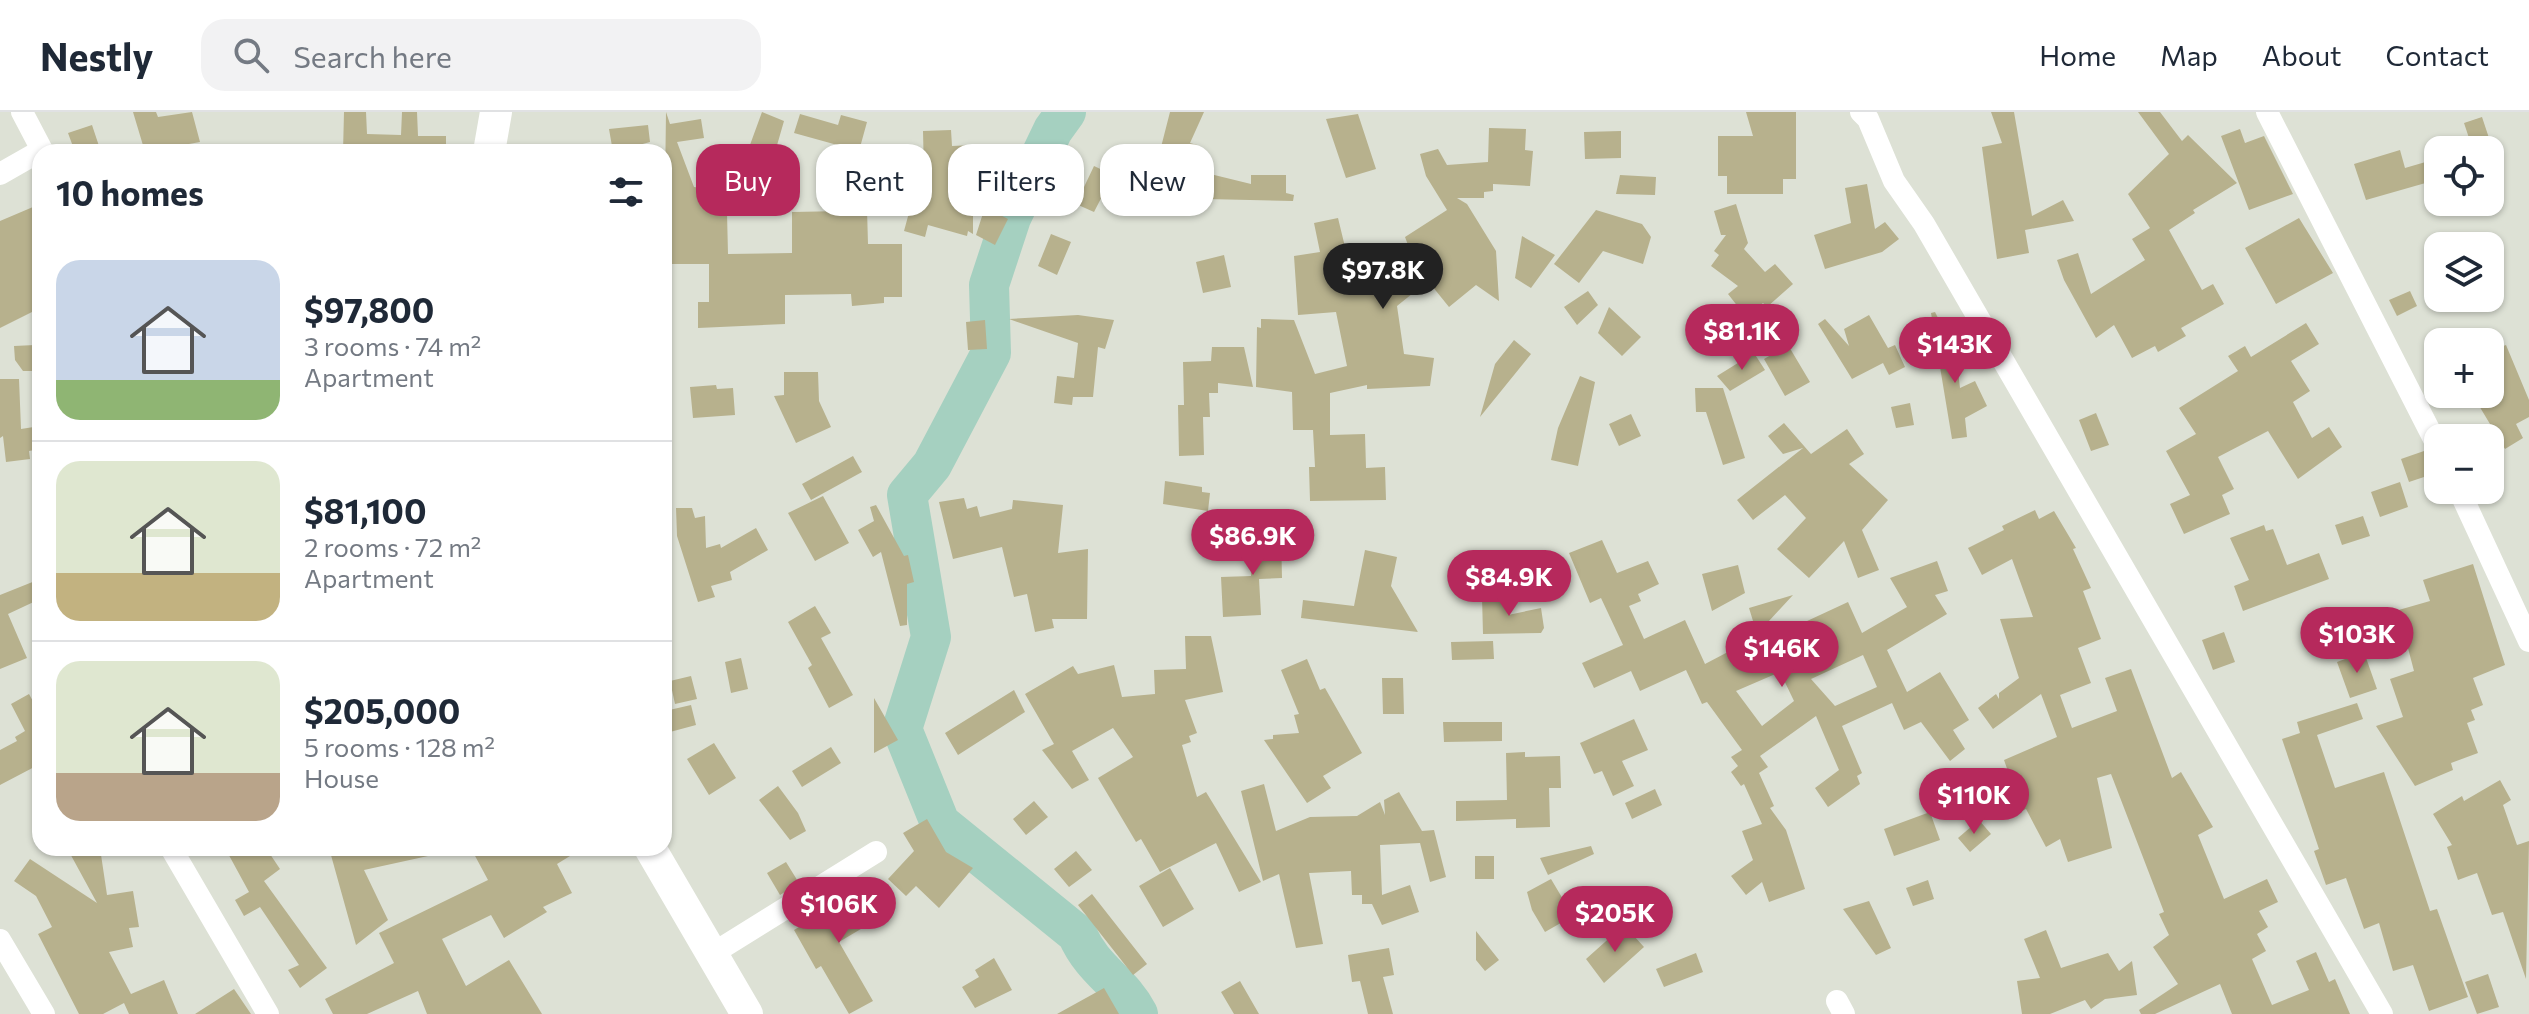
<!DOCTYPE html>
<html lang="en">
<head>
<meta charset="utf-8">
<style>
  :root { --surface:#fff; --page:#f2f2f3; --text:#1f2937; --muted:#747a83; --line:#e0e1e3; --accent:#b6295c }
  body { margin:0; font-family:Commissioner,sans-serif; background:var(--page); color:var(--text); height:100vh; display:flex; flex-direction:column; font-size:30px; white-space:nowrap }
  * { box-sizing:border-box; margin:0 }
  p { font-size:26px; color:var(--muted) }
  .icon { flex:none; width:44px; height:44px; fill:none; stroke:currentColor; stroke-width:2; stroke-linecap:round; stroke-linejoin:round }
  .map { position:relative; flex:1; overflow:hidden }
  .drawer { position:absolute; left:32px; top:32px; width:640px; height:712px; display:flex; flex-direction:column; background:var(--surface); border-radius:24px; box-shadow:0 2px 6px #0004 }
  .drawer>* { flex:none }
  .guide { position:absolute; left:696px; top:32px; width:760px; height:72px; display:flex; gap:16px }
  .fabs { position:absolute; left:2424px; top:24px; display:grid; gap:16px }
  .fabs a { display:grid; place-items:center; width:80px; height:80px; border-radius:16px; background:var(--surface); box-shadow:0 2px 6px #0004; font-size:40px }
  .price { position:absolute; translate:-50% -68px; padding:0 18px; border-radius:28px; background:var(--accent); color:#fff; font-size:26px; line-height:52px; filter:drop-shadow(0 2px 4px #0008) }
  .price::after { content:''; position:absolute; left:50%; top:48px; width:24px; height:18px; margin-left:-12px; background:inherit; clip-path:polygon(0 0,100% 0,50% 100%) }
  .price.active { background:#222; color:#fff }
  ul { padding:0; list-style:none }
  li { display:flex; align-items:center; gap:24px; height:200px; padding:0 24px }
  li+li { border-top:2px solid var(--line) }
  li span { display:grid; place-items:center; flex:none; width:224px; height:160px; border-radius:24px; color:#555 }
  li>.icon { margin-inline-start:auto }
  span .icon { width:96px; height:96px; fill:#fffc; stroke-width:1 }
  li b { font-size:34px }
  h2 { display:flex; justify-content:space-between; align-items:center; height:96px; padding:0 24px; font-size:34px }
  .pill { padding:0 28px; border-radius:24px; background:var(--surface); box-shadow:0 2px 6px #0004; font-size:28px; line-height:72px }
  .pill.active { background:var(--accent); color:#fff }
  header { display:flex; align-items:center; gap:48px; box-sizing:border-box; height:112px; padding:0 40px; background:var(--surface); border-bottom:2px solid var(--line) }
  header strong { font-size:38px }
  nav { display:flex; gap:44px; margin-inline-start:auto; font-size:28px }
  .search { width:560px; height:72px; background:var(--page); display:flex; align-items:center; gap:20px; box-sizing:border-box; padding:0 28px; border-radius:24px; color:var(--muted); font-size:30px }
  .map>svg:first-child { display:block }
</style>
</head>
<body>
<header>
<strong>Nestly</strong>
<div class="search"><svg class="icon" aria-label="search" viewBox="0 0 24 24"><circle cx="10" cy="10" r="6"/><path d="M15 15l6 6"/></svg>Search here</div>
<nav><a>Home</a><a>Map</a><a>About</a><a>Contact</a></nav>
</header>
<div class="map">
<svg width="2529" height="902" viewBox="0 0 2529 902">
  <rect width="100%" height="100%" fill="#dde1d5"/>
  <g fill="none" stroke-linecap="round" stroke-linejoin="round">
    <!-- river -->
    <path stroke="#a5d0c0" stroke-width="40" d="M1066 0 1053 18 1011 106 989 173 991 241 932 353 907 383 931 525 902 617 940 711 1077 822C1094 860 1120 868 1138 902"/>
  </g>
  <!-- building -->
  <path fill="#b7b18d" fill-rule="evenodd" d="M133 0H156L158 5 192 0 200 30 145 40Z
    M344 0H366L367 22 401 23 402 0H417L418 24H446V40H343Z
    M666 0 670 12 701 7 704 26 677 30 694 75 733 80 730 101H727L728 142 792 141V100L844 99 854 62 917 67 919 61H924L923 19 951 18 952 34 973 33V122L968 119 967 124 928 113 925 125 904 119 910 97H867L868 132H902V185H884V191L852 194 851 182 785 183V212L698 216V190H709V152H664Z
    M762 0 784 9 763 82 735 74Z
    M1170 0H1204L1190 31 1197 33 1192 54 1168 48 1160 39Z
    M1746 0H1796V67H1783V82H1727V64H1718V24H1753Z
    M1991 0H2014L2032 104 2063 88 2074 109 2025 118 2029 141 1997 147 1982 35 2002 31Z
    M2138 0H2160L2182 29 2188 23 2237 71 2193 98 2195 101 2169 118 2202 178 2213 172 2224 192 2181 216 2186 224 2158 240 2155 234 2132 246 2114 213 2096 226 2064 168 2057 148 2078 141 2091 182 2145 148 2132 127 2150 116 2128 82 2169 42Z
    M800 2 838 13 841 3 867 10 859 39 794 21Z
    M1358 2 1376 57 1346 66 1326 7Z
    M2482 5 2490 29 2472 35 2464 11Z
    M92 13 101 40H75L68 21Z
    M648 13 650 30 613 40 609 17Z
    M1489 16 1526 17 1525 38 1533 39 1530 74 1493 72V79L1484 80V86H1457L1467 92 1496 139 1499 189 1476 173 1449 195 1428 169 1397 194 1404 242 1434 246 1430 274 1367 277V273L1330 281V323L1365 322 1366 356 1385 355 1386 388 1310 389 1309 355H1315L1313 318H1293L1292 280 1256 275 1257 215 1261 216V207L1294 208 1315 262 1347 254 1336 200 1298 203 1294 144 1320 140 1314 111 1338 106 1346 139 1364 135 1369 158 1408 133 1405 125 1447 98 1426 64 1420 42 1438 37 1447 53 1488 50Z
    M2240 17 2245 31 2264 24 2293 82 2249 98 2221 24Z
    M1621 19V46L1585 47 1584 20Z
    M2400 38 2405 56 2429 49 2436 68 2366 88 2354 52Z
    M1094 54 1113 63 1094 100 1076 92Z
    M1198 59 1251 72V63H1286V81L1294 83 1293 89 1206 87 1194 75Z
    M1620 63 1656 65 1655 83 1616 82Z
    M1867 72 1875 117 1885 110 1899 127 1882 140 1825 157 1814 123 1851 111 1845 76Z
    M40 92V196L0 216V109Z
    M1736 92 1748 131 1744 137 1765 160 1775 152 1793 172 1767 195 1763 191 1746 205 1728 182 1738 174 1711 154 1719 143 1714 139 1726 123H1721L1714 99Z
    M985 95 1008 107 995 133 976 123Z
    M1596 98 1642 112 1651 125 1643 152 1603 139 1579 171 1554 152Z
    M2299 106 2333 161 2276 192 2245 136Z
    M1051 122 1071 130 1057 163 1038 154Z
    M1522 124 1555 143 1531 176 1515 166Z
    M1224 143 1231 175 1203 181 1196 150Z
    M1588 179 1598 193 1577 213 1564 195Z
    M2410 179 2417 194 2397 204 2389 188Z
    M1609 195 1641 225 1622 244 1598 221Z
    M1935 200 1956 242 1960 276 1975 269 1987 294 1965 306 1967 325 1952 327 1931 201Z
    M1078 203 1114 208 1105 237 1098 235 1093 285H1073L1072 293 1054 291 1057 264 1074 266 1078 231 1009 207Z
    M1869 203 1888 236 1895 233 1905 255 1889 263 1883 251 1852 267 1818 212 1825 207 1849 234 1844 217Z
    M985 208 987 237 968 238 966 210Z
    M2306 211 2319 232 2291 249 2310 279 2293 290 2312 326 2329 315 2342 335 2298 367 2268 319 2218 345 2234 377 2222 383 2230 402 2184 422 2170 392 2190 383 2166 339 2196 322 2179 296 2238 259 2228 244 2245 234 2251 245Z
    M1514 228 1531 242 1480 305 1495 252Z
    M35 233 37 259H23L15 248 14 234Z
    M1788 233 1810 270 1785 284 1764 247Z
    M2506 233 2529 288V305L2516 312 2523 326 2505 337 2472 282H2490V239Z
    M1212 235H1244L1253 275 1218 271V281H1209L1210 305H1203L1204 343 1179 344 1178 293H1184L1183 250 1211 249Z
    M1754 241 1765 258 1730 279 1717 264Z
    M784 260H818L819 289 831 315 796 331 774 284 784 283Z
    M1580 264 1595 270 1578 354 1551 348 1558 316Z
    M0 267H19L21 317 40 314V337L29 339 30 347 6 350 3 324 0 326Z
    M716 273 717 277 733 276 735 303 693 306 690 275Z
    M1695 276H1723L1745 346 1723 353 1706 300H1696Z
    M1910 291 1914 313 1896 316 1891 295Z
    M2096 301 2109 333 2091 339 2079 308Z
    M1631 302 1641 324 1619 334 1609 312Z
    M1784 311 1811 342 1847 317 1864 342 1849 352 1888 388 1862 418 1879 458 1858 466 1844 429 1809 466 1777 437 1806 406 1785 383 1753 408 1737 388 1803 336 1783 342 1768 324Z
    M2424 339 2433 362 2409 370 2401 347Z
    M853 344 862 360 811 388 802 372Z
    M1165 369 1202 375V380L1210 381 1208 399 1163 392Z
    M2400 370 2408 395 2380 405 2371 380Z
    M823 384 849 431 815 449 788 401Z
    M964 386 967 397 977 394 980 405 1012 397 1013 388 1063 393 1058 441 1088 437 1087 507H1052L1054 516 1035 520 1027 482 1014 485 1002 435 953 447 939 390Z
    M876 393 904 444 908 443 914 470 907 472V513L900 514 881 440 873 445 858 418 874 409 870 395Z
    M676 396H692L695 406 705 404 706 436 720 432 721 436 756 416 768 438 730 460 732 468 711 474 715 485 698 490 677 424Z
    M2035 398 2039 407 2054 399 2076 436 2073 437 2091 476 2083 479 2101 527 2078 536 2091 571 2060 583 2072 616 2117 599 2105 566 2131 557 2172 666 2181 660 2213 715 2198 723 2224 787 2267 767 2278 790 2259 799 2268 815 2257 822 2266 839 2252 847 2272 893 2309 878 2296 849 2316 840 2329 870 2335 867 2350 902H2232L2220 872 2155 902H2141L2139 898 2178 872 2153 835 2169 823 2159 802 2164 800 2111 662 2097 666 2112 736 2068 750 2060 727 2046 735 2026 697 2022 699 2004 648 2057 625 2041 582 1993 617 1978 596 1996 582 1999 587V581L2019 566 2000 507 2033 505 2012 447 1982 463 1968 436 2004 418 2002 414Z
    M2363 404 2370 424 2342 433 2335 413Z
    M2264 413 2266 419 2273 417 2287 453 2319 441 2329 467 2243 499 2234 474 2249 468 2230 426Z
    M1250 422H1281L1282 466 1259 467 1261 503 1223 505 1221 465 1251 464Z
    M1602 428 1617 461 1648 449 1659 472 1638 482 1641 489 1629 494 1644 527 1685 508 1705 552 1745 531 1740 540 1848 490 1862 521 1907 495 1890 466 1937 449 1948 479 1935 483 1947 502 1887 538 1907 580 1940 560 1969 608 1953 618 1965 637 1950 649 1921 610 1904 618 1892 591 1842 614 1862 661 1857 664 1860 672 1828 695 1815 676 1839 658 1816 604 1760 644 1768 655 1759 661 1774 694 1770 696 1786 718 1805 777 1769 790 1762 770 1746 783 1731 764 1753 748 1742 719 1762 712 1744 672 1741 674 1731 660 1738 654 1731 645 1742 638 1707 590 1702 592 1686 558 1640 579 1631 559 1594 576 1582 551 1623 533 1601 486 1590 491 1569 441ZM1863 543 1877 575 1835 594 1811 567ZM1780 560 1794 589 1762 614 1736 579Z
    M1365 438 1397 445 1391 474 1418 520 1301 506 1303 488 1354 494Z
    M2473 452 2505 553 2473 566 2483 593 2471 598 2475 608 2467 611 2478 641 2451 651 2453 658 2415 674 2376 614 2403 605 2390 567 2414 559 2404 521 2351 540 2343 514 2430 489 2423 468Z
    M1738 453 1745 481 1712 499 1702 462Z
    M40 467V487L8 502 27 546 0 557V483Z
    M1793 483 1757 522 1749 496Z
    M1482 485H1508V503L1541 496 1544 516 1541 521 1483 522Z
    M815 494 831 521 821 526 853 583 829 596 808 556 812 553 788 510Z
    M2224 520 2235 550 2213 558 2202 528Z
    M1185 524H1211L1223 580 1185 588 1197 621 1189 624 1191 630 1182 633 1197 685 1206 680 1261 770 1239 780 1216 731 1160 760 1141 727 1136 730 1098 666 1133 645 1113 616 1072 639 1089 668 1072 677 1042 638 1054 632 1025 582 1073 554 1078 562 1114 553 1122 585 1155 582 1154 558 1186 557Z
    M1493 529 1494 547 1452 548 1451 530Z
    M2364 540 2377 577 2350 586 2337 550Z
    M741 546 748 577 731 581 725 550Z
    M1307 547 1320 578 1325 576 1362 641 1323 664 1331 676 1307 691 1264 628 1273 627V623L1299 621 1294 603 1299 602 1281 558Z
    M691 564 697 587 675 592 670 569Z
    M1382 566H1403L1404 602H1383Z
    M1014 578 1025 600 958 643 945 621Z
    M29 582 40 602V652L0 673V638L17 629 15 625 25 619 11 592Z
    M874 586 898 628 874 641Z
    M2357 591 2363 607 2317 623 2335 676 2384 660 2430 799 2437 797 2468 885 2429 899 2413 853 2393 859 2379 811 2364 817 2346 766 2326 773 2314 739 2319 737 2282 627 2300 621 2297 610Z
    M691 593 696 613 670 620 665 599Z
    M1634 607 1648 638 1622 649 1634 674 1613 684 1602 659 1594 662 1580 631Z
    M1443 610H1502V629L1444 630Z
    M714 631 736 666 709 683 687 647Z
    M831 635 841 651 802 675 792 659Z
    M1525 640V645L1560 644 1561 676H1549L1550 715 1516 716V707L1456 709V689L1507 688 1506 641Z
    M2500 668 2511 688 2503 693 2517 733 2529 729 2526 867 2503 800 2492 803 2477 761 2458 768 2447 735 2452 733 2433 702 2462 684 2464 689Z
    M1264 672 1276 719 1310 705 1357 704 1380 690 1385 703 1384 688 1399 680 1422 719 1434 718 1446 765 1430 770 1420 731 1380 733 1382 783 1410 773 1419 800 1382 813 1372 792H1362V783H1352L1351 759 1309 761 1323 832 1296 836 1279 762 1263 769 1241 679Z
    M778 674 798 701 806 719 790 728 759 688Z
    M1655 677 1662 693 1632 707 1625 691Z
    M1034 689 1048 705 1026 723 1013 707Z
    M1930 700 1940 728 1894 744 1884 717Z
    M927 707 946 740 973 756 939 796 916 774 906 784 888 767 914 739 903 721Z
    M1979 708 1991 722 1970 740 1958 726Z
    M1591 734 1594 742 1548 763 1540 746Z
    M67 736H100L107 783 133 779 139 815 129 816 133 835 109 840 131 882 164 868 178 902H129L124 891 103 902H79L38 822 52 815 36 784 14 769 30 747 97 791Z
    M225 736H266L280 757 264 769 327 856 300 876 288 858 299 853 260 795 244 804 235 788 249 780Z
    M329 736H428V744L364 758 388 808 356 833Z
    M486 736H583L557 752 572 781 543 795 547 800 504 826 491 803 442 827 466 874 509 848 542 902H427L418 879 367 902H333L325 887 394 851 379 821 488 768 474 742Z
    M1076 739 1092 758 1069 775 1054 757Z
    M1475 744H1494V767H1475Z
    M786 750 799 771 780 783 767 761Z
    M1170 756 1194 797 1163 815 1139 774Z
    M1551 767 1573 804 1545 820 1532 798 1527 780Z
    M1928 768 1934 787 1913 794 1906 776Z
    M859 774 876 808 839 830 873 889 849 902 821 854 816 857 794 818 834 794 831 789Z
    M1652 781 1664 807 1636 820 1624 794Z
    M1092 782 1147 852 1133 863 1078 793Z
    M1869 789 1891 836 1876 843 1843 797Z
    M1624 813 1644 835 1604 871 1586 847Z
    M2046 818 2061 856 2108 841 2119 859 2132 849 2137 883 2105 887 2091 897 2085 888 2050 902H2022L2017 869 2040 866 2024 827Z
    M1476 819 1499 848 1485 859 1476 848Z
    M1389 836 1394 863 1383 865 1393 902H1368L1360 869 1352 870 1348 843Z
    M1696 841 1703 860 1664 875 1656 857Z
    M994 846 1012 878 975 896 962 875 979 865 975 858Z
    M2488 862 2499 895 2477 902 2465 870Z
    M1240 869 1259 902H1234L1221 880Z
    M1104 876 1119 902H1057Z
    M234 877 251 902H195Z"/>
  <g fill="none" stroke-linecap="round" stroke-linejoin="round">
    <!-- minor -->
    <path stroke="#fff" stroke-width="22" d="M22 0 43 40
      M1861 0 1868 7 1894 69 1924 112 2382 902
      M2267 0 2438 335
      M0 62 42 38
      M2459 378 2529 529
      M171 736 268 902
      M0 828 44 902
      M712 842 876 740
      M1837 889 1844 902"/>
    <!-- secondary -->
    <path stroke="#fff" stroke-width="32" d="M489 40 496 0
      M650 736 747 902"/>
  </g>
</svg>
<div class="fabs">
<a><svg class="icon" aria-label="locate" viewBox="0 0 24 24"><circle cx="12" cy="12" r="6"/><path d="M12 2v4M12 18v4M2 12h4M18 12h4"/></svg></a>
<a><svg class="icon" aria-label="layers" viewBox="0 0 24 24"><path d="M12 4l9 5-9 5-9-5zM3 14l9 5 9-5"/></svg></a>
<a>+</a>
<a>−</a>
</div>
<b class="price active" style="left:1383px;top:199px">$97.8K</b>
<b class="price" style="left:1742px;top:260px">$81.1K</b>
<b class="price" style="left:1955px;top:273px">$143K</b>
<b class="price" style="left:1253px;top:465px">$86.9K</b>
<b class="price" style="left:1509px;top:506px">$84.9K</b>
<b class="price" style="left:2357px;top:563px">$103K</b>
<b class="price" style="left:1782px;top:577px">$146K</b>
<b class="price" style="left:1974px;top:724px">$110K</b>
<b class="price" style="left:839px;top:833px">$106K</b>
<b class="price" style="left:1615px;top:842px">$205K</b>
<div class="guide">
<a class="pill active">Buy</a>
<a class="pill">Rent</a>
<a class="pill">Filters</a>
<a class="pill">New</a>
</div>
<section class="drawer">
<h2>10 homes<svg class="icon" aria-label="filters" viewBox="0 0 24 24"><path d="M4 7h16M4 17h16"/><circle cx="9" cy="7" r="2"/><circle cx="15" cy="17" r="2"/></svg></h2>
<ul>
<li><span style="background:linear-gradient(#c9d6e8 75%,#8fb573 0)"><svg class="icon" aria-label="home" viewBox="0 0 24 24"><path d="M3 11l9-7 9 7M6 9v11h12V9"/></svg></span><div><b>$97,800</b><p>3 rooms · 74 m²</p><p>Apartment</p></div></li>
<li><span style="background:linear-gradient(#dfe7d0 70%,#c2b280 0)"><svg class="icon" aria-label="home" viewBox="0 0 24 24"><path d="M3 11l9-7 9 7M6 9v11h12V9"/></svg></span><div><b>$81,100</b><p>2 rooms · 72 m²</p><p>Apartment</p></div></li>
<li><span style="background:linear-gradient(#dfe7d0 70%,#b9a48a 0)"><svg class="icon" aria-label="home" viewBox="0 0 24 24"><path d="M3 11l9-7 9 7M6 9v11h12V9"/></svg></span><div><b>$205,000</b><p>5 rooms · 128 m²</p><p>House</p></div></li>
</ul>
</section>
</div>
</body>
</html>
